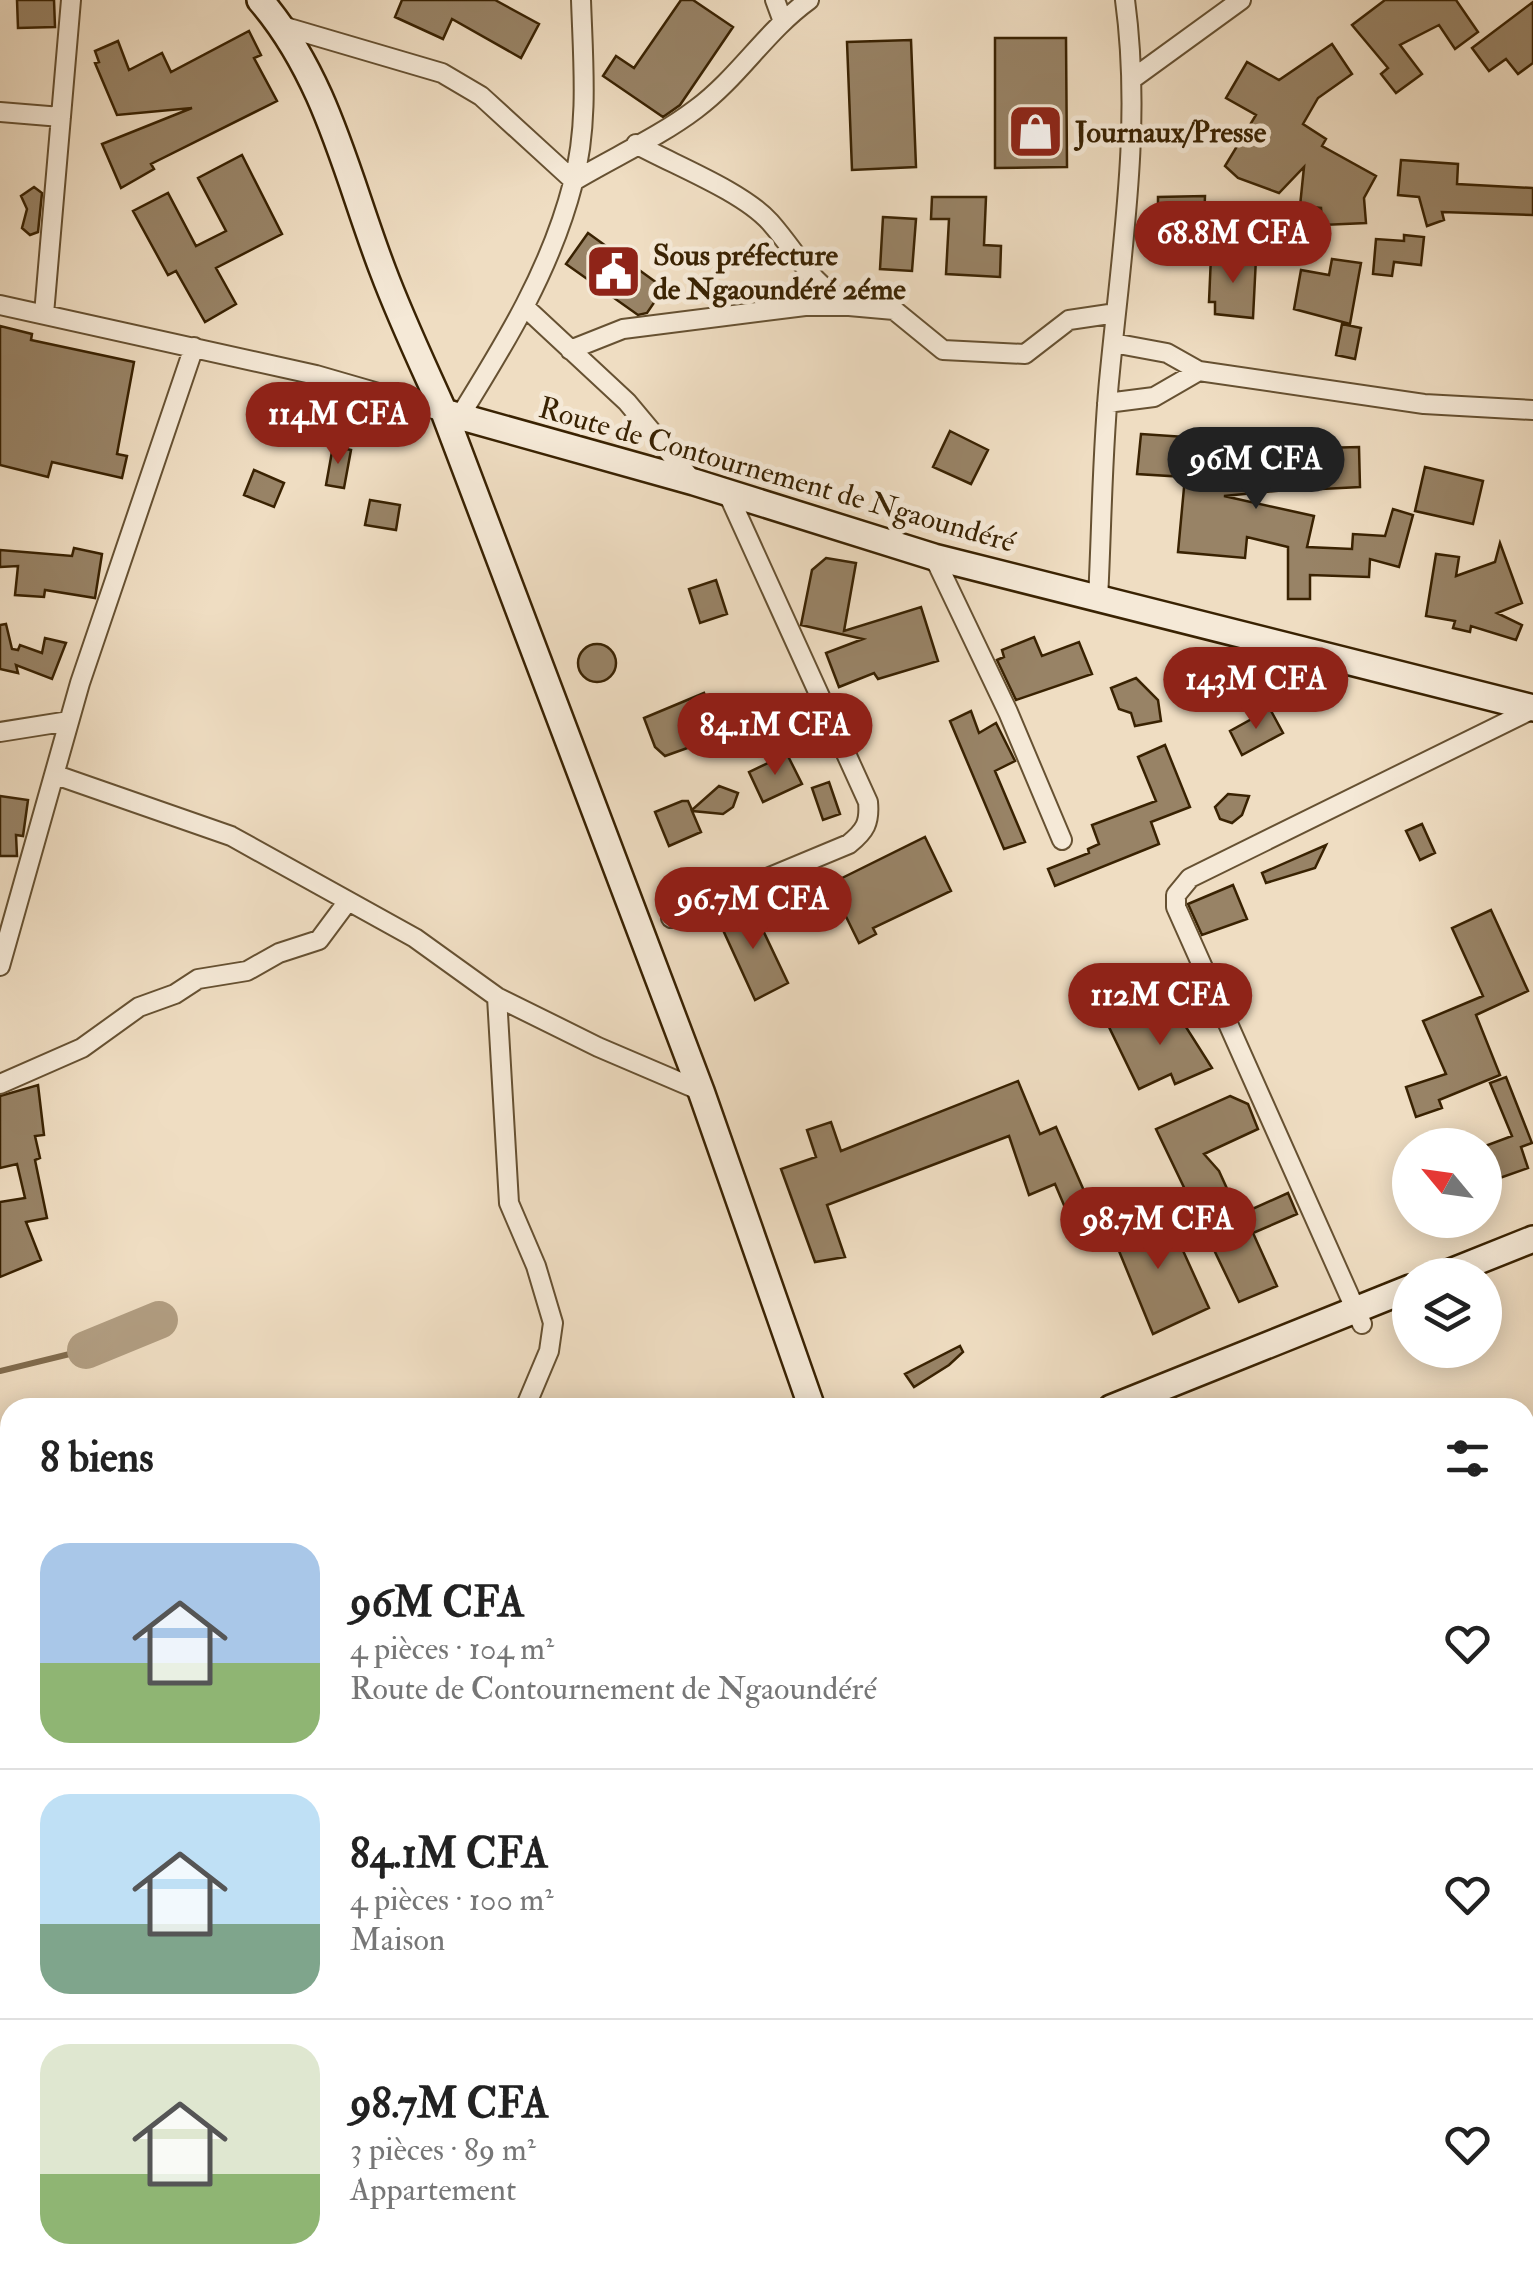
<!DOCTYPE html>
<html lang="fr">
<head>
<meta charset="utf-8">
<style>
  :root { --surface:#fff; --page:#f6f6f6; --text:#222; --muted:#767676; --line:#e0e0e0; --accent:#8f2418 }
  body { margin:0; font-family:"IM FELL Double Pica",serif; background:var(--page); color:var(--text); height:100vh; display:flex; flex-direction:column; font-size:38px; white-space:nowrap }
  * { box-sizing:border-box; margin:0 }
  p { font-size:32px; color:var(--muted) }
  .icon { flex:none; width:55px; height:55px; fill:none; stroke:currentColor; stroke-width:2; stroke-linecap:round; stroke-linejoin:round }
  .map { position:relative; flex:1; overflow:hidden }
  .side { position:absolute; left:0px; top:1398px; width:1535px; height:892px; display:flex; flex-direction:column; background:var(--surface); border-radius:30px 30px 0 0; box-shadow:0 5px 25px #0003 }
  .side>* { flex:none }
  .needle { width:65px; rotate:299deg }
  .tools { position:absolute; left:1392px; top:1128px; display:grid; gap:20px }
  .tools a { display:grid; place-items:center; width:110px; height:110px; border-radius:50%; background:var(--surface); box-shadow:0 5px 25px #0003; font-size:50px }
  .price { position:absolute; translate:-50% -85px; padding:0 22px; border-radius:35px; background:var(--accent); color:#fff; font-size:32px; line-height:65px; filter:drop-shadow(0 2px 5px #0008) }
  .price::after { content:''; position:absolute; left:50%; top:60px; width:30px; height:22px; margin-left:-15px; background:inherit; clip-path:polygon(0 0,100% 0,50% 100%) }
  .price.active { background:#222; color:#fff }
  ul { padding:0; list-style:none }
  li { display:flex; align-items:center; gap:30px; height:250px; padding:0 40px }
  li+li { border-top:2px solid var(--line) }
  li span { display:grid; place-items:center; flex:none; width:280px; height:200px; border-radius:30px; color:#555 }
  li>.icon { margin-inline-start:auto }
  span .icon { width:120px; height:120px; fill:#fffc; stroke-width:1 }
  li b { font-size:42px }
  h2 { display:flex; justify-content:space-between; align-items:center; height:120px; padding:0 40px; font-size:42px }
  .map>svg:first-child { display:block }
</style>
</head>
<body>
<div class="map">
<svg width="1533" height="2289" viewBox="0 0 1533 2289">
  <rect width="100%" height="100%" fill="#efddc2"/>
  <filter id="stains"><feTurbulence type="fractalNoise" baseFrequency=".002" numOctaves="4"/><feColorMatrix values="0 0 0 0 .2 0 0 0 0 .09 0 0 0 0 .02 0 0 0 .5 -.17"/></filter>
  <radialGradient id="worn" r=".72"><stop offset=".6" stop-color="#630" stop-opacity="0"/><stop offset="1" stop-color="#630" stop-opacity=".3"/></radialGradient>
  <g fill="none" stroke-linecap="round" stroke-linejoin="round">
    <!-- stream -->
    <path stroke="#816c4e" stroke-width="6" d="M0 1371 86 1350
      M1525 1868H1533
      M779 2289 791 2288 800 2280"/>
    <!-- river -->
    <path stroke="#b19d81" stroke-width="38" d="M86 1350 159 1320
      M0 2216 10 2224
      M84 2280 95 2289"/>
  </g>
  <!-- building -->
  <path fill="#988366" stroke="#392202" stroke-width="2.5" d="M17 0H54L55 27 18 28Z
    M402 0H495L539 24 521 58 452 19 443 39 395 17Z
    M681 0H693L733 27 680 105 663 117 603 76 616 56 634 68Z
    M1385 0H1456L1478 32 1455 49 1439 25 1400 45 1422 74 1396 93 1381 74 1388 68 1352 25Z
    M1533 2V63L1518 74 1506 59 1489 71 1472 48Z
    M249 31 261 55 254 58 277 101 151 164 154 169 121 188 102 144 192 108 117 115 95 63 99 62 95 51 118 41 129 70 162 53 171 72Z
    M995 38H1066L1067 167 995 168Z
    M911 40 916 167 852 170 847 42Z
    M1332 44 1352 74 1318 98 1303 124 1326 139 1322 146 1376 176 1364 198 1366 223 1322 225 1321 208 1300 206 1304 167 1279 193 1238 178 1225 166 1256 115 1226 98 1247 62 1279 80Z
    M242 155 282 234 216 268 236 304 205 322 176 271 168 275 133 211 168 193 196 246 226 231 198 178Z
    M1401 160 1458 164 1457 184 1533 188V215L1442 212 1444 220 1427 226 1419 197 1398 195Z
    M34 187 42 193 38 232 30 235 22 228 27 209 21 196Z
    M1205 196 1204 222 1158 220V197Z
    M932 197H986L984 245 1001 246 1000 277 946 274 949 219H931Z
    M883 217 916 219 912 271 880 269Z
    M588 233 664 288 647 313 638 315 566 264Z
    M1404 235 1424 237 1421 265 1394 262 1392 276 1373 274 1376 239 1404 241Z
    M1211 256 1256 258 1253 318 1215 314V302H1209Z
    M1332 259 1361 263 1350 324 1294 309 1301 270 1329 275Z
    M1342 324 1361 328 1355 359 1336 355Z
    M0 326 32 334 31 340 134 362 117 454 127 456 122 478 52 462 48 477 0 465Z
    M950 431 988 450 971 484 933 467Z
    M1141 434 1246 441 1224 481 1266 476 1270 452 1292 456 1286 490 1224 496 1314 516 1307 547 1352 549 1353 534 1385 536 1393 509 1413 515 1399 567 1370 559 1369 577 1310 575V599H1288V547L1247 537 1245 558 1178 552 1185 477 1137 474Z
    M333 446 351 450 344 488 326 485Z
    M1359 447 1360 487 1322 489 1321 448Z
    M1425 467 1483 481 1473 524 1415 511Z
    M254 470 284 483 274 507 244 495Z
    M370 500 400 505 396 530 365 525Z
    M1500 543 1522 603 1497 613 1522 625 1516 640 1471 626 1470 632 1453 628 1455 621 1426 616 1436 554 1459 557 1456 576 1495 562Z
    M74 548 102 554 95 598 45 590 44 597 15 595 18 566 0 567V550L72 556Z
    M826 558 856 563 844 631 921 607 938 661 878 679 874 673 839 687 826 653 863 639 801 625 812 570Z
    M716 580 727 614 700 623 689 589Z
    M6 624 12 649 18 650 20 645 42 653 45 638 66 643 52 679 16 665 18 673 0 669V625Z
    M1034 637 1042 656 1079 642 1092 674 1016 700 997 660 1004 657 1002 650Z
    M578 663a19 19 0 1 1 38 0a19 19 0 1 1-38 0Z
    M1136 678 1158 700 1161 721 1135 726 1131 713 1119 709 1111 688Z
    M704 693 721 736 665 756 655 747 644 718Z
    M1270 709 1283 733 1242 755 1230 731Z
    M971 711 979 733 996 723 1015 761 995 771 1025 842 1004 849 950 721Z
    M1165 745 1190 807 1151 822 1159 844 1055 886 1048 869 1089 853 1088 849 1099 844 1092 825 1156 801 1138 757Z
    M787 754 802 784 763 802 749 772Z
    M829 782 840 814 823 820 812 788Z
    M719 786 738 793 733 807 723 814 692 811 701 832 669 846 655 812 682 801H688L692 810Z
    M1228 794 1249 796 1242 815 1232 823 1220 819 1215 807Z
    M0 796 28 800 23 836 16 835 17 856H0Z
    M1422 824 1435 853 1420 860 1406 831Z
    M925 837 951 891 873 928 876 934 859 943 830 884Z
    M1326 845 1315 868 1266 883 1262 873Z
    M1233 885 1247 919 1202 935 1188 904Z
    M750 903 788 983 755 1000 718 919Z
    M1491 910 1528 991 1476 1015 1500 1075 1439 1100 1442 1108 1416 1117 1406 1087 1446 1074 1423 1021 1483 996 1452 928Z
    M1186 1004 1191 1017 1184 1024 1212 1068 1175 1084 1171 1074 1139 1089 1109 1027 1136 1015 1139 1023Z
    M1506 1077 1532 1143 1521 1147 1528 1168 1494 1180 1485 1146 1512 1136 1490 1083Z
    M1018 1081 1040 1134 1056 1127 1092 1209 1069 1217 1055 1184 1029 1195 1009 1136 827 1205 845 1257 815 1262 781 1169 816 1157 807 1130 831 1122 841 1151Z
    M38 1085 44 1135 35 1136 40 1158 35 1160 47 1218 26 1222 41 1260 0 1277V1202L25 1198 17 1164 0 1168V1096Z
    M1230 1096 1248 1104 1258 1129 1204 1154 1219 1171 1239 1215 1288 1193 1297 1214 1253 1233 1277 1286 1239 1302 1156 1129Z
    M1152 1209 1174 1246 1180 1244 1209 1308 1153 1334 1110 1229Z
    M960 1346 963 1352 949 1365 914 1387 905 1374Z"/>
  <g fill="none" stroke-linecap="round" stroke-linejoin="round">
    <defs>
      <path id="street" d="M775 0 782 19
        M282 26 442 73 481 96 574 181
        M1135 77 1241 0
        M0 112 61 117
        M636 144C674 165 742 191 770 222 800 256 807 280 848 305
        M574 181C614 157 659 137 696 109 739 77 766 31 809 0
        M0 305 316 375 444 412
        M527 309 627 402 693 481
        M44 314 71 0
        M1113 343 1167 353 1199 371 1424 404 1533 410
        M570 350 623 329 805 306H849L894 310 943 350 1025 354 1069 320 1116 313
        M1107 403 1154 397 1199 371
        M460 416C506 342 551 269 573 183 589 125 583 60 581 0
        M934 557 1008 712 1062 840
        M1098 599C1102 523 1102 447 1110 371 1122 247 1142 124 1125 0
        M0 732 69 721
        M56 775 231 836 415 938 497 997 598 1047 701 1091
        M671 918 849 844C865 831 870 823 868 802L728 494
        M0 966 80 683 194 347
        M497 997 509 1203 536 1266 553 1323 549 1351 525 1408
        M0 1084 82 1048 139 1007 175 994 198 979 247 971 279 953 319 940 348 901
        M1362 1324 1176 907V895L1190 878 1533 709
        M1127 2280 1136 2289
        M1393 2280 1402 2289
        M875 2287 877 2289"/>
      <path id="secondary" d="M260 0C327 78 347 177 383 271 401 319 423 365 444 412L694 482 934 557 1533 708
        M444 412 701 1091 812 1408
        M1443 1275 1533 1239
        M1111 1408 1410 1288
        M0 1859 10 1855"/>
    </defs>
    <!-- street casing -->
    <use href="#street" stroke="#665132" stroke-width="22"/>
    <!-- secondary casing -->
    <use href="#secondary" stroke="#392202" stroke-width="30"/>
    <!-- street -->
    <use href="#street" stroke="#f5e9d7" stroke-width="18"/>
    <!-- secondary -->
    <use href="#secondary" stroke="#f5e9d7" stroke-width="25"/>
  </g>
  <!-- icons -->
  <defs>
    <symbol id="shop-square" viewBox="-11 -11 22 22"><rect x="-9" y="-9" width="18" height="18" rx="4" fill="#8f2418" stroke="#f5e9d7"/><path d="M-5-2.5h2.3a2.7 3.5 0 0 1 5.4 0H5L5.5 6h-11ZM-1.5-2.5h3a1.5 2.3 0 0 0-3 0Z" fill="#fff"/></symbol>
    <symbol id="civic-square" viewBox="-11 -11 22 22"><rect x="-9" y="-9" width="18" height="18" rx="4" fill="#8f2418" stroke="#f5e9d7"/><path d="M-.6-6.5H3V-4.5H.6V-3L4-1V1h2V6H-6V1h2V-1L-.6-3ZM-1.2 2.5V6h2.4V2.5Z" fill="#fff"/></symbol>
  </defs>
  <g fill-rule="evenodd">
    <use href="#shop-square" x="1004" y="100" width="63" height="63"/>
    <use href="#civic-square" x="582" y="240" width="63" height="63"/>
  </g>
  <g text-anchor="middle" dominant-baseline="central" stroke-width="10" stroke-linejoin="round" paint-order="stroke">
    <!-- poi labels -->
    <g font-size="30" font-weight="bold" fill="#392202" stroke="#f5e9d7" text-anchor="start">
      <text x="1075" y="132">Journaux/Presse</text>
      <text x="653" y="255">Sous préfecture<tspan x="653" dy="34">de Ngaoundéré 2éme</tspan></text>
    </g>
    <!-- street labels -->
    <g font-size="30" fill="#392202" stroke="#f5e9d7">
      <text transform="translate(777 475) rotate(16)">Route de Contournement de Ngaoundéré</text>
    </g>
  </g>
  <rect width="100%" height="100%" filter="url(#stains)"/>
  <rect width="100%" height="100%" fill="url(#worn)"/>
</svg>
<div class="tools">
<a><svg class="needle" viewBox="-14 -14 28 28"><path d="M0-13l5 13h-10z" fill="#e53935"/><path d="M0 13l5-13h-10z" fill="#767676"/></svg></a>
<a><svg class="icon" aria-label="layers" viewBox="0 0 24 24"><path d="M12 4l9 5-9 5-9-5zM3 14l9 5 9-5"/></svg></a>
</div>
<b class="price" style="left:1233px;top:286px">68.8M CFA</b>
<b class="price" style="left:338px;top:467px">114M CFA</b>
<b class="price active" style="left:1256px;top:512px">96M CFA</b>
<b class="price" style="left:1256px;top:732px">143M CFA</b>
<b class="price" style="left:775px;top:778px">84.1M CFA</b>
<b class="price" style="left:753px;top:952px">96.7M CFA</b>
<b class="price" style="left:1160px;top:1048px">112M CFA</b>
<b class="price" style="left:1158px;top:1272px">98.7M CFA</b>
<section class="side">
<h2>8 biens<svg class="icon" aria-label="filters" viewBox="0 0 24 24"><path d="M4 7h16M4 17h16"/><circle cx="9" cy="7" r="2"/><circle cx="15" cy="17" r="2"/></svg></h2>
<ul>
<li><span style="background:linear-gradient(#a9c7e8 60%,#8fb573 0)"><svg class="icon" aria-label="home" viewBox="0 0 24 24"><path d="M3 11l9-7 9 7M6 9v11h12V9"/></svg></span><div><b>96M CFA</b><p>4 pièces · 104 m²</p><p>Route de Contournement de Ngaoundéré</p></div><svg class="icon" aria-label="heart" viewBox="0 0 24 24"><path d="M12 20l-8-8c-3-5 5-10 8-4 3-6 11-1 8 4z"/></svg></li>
<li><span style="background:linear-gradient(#bfe0f5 65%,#7fa58c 0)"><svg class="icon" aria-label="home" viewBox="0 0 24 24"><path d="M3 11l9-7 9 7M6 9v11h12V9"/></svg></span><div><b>84.1M CFA</b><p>4 pièces · 100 m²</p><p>Maison</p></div><svg class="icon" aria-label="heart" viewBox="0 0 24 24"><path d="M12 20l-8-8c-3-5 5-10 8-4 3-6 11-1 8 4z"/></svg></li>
<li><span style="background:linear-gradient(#dfe7d0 65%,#8fb573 0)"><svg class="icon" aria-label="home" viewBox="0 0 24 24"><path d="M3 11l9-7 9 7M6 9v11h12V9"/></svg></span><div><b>98.7M CFA</b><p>3 pièces · 89 m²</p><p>Appartement</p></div><svg class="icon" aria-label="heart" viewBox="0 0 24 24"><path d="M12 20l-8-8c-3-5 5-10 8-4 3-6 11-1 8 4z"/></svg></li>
</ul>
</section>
</div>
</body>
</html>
